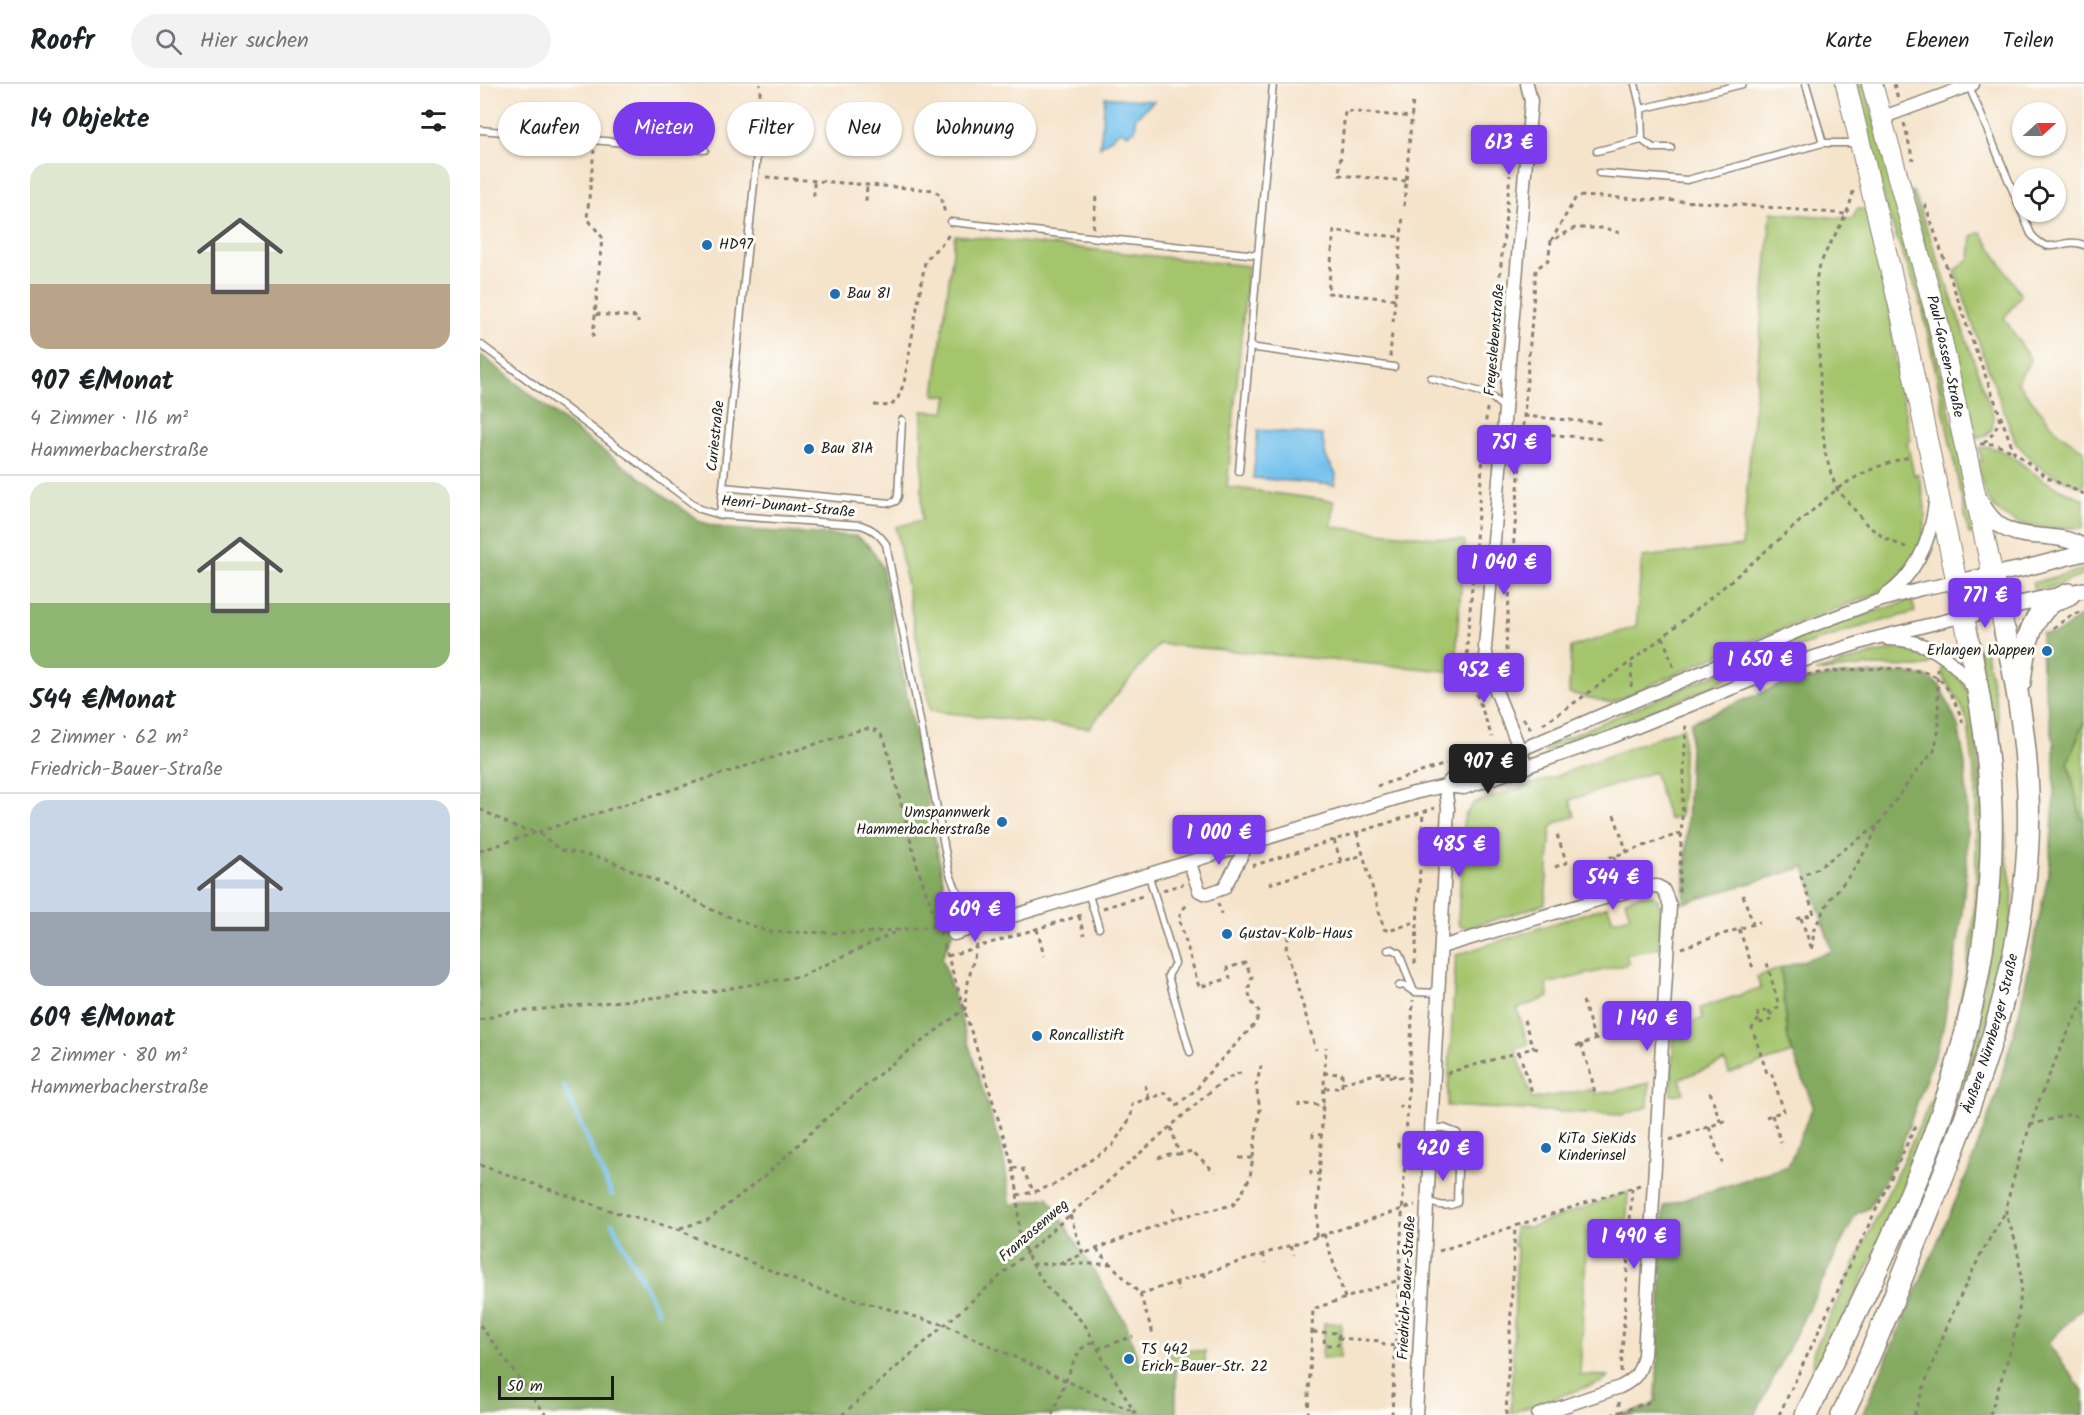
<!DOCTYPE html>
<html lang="de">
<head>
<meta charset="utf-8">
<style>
  :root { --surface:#fff; --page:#f2f2f2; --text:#202124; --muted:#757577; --line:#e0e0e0; --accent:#7c3aed }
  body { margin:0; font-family:Kalam,sans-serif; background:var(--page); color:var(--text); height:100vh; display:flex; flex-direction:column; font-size:22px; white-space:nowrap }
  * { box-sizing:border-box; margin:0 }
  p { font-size:20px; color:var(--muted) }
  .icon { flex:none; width:33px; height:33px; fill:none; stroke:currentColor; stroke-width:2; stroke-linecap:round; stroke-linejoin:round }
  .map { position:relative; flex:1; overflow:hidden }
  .details { display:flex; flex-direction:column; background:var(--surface); width:480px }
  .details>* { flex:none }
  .guide { position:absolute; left:18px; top:18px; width:570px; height:54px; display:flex; gap:12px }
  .needle { width:39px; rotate:69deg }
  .controls { position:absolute; left:1532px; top:18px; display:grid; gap:12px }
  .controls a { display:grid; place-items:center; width:54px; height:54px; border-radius:50%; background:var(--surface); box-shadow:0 2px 4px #0004; font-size:30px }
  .scale { position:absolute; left:18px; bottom:15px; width:116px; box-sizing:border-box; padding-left:6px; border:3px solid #1c1c1c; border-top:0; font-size:16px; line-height:21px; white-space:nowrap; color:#1c1c1c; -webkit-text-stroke:4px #fdfcf7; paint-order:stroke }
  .price { position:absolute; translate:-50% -51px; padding:0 14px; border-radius:6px; background:var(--accent); color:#fff; font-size:20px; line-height:39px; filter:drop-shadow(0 2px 3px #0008) }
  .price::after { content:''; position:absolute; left:50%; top:36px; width:18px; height:14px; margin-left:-9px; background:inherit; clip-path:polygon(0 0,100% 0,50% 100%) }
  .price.current { background:#222; color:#fff }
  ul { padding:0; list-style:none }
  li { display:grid; align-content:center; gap:12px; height:318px; padding:0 30px }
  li+li { border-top:2px solid var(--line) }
  li span { display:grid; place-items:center; height:186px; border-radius:18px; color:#555 }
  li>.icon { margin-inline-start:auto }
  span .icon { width:108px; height:108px; fill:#fffc; stroke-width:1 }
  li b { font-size:26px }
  h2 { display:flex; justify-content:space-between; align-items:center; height:72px; padding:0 30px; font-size:26px }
  .tag { padding:0 21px; border-radius:27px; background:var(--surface); box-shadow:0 2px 4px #0004; font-size:21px; line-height:54px }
  .tag.current { background:var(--accent); color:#fff }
  header { display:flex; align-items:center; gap:36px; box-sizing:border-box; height:84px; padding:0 30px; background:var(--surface); border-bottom:2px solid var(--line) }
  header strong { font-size:28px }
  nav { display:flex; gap:33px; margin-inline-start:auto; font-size:21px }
  .search { width:420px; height:54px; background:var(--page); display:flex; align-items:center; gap:15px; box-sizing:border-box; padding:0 21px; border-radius:33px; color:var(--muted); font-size:22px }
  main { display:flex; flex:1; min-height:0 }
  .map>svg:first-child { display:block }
</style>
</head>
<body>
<header>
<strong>Roofr</strong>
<div class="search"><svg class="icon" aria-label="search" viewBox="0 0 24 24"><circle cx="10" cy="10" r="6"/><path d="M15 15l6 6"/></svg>Hier suchen</div>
<nav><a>Karte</a><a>Ebenen</a><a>Teilen</a></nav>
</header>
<main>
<section class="details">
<h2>14 Objekte<svg class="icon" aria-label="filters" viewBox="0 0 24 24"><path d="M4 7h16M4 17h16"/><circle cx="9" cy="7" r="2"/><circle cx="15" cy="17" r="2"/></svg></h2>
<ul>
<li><span style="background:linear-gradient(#dfe7d0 65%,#b9a48a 0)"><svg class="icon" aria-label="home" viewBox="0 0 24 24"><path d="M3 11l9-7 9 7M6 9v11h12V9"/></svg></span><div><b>907 €/Monat</b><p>4 Zimmer · 116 m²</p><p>Hammerbacherstraße</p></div></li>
<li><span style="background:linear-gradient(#dfe7d0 65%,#8fb573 0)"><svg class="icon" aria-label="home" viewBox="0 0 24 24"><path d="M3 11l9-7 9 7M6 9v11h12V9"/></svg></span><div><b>544 €/Monat</b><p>2 Zimmer · 62 m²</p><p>Friedrich-Bauer-Straße</p></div></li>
<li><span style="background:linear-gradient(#c9d6e8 60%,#9aa5b1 0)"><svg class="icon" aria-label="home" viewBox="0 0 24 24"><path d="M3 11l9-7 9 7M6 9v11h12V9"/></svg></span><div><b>609 €/Monat</b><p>2 Zimmer · 80 m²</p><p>Hammerbacherstraße</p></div></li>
</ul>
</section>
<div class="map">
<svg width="1604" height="1331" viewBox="0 0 1604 1331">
  <rect width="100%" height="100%" fill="#fdfcf7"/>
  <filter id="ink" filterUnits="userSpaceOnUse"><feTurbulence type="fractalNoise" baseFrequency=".0167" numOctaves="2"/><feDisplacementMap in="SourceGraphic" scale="12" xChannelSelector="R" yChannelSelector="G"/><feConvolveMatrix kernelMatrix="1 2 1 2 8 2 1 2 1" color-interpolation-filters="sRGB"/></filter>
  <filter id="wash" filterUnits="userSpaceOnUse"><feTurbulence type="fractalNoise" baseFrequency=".008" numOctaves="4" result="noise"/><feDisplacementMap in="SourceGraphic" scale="24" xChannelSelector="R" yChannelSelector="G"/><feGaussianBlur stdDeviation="1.35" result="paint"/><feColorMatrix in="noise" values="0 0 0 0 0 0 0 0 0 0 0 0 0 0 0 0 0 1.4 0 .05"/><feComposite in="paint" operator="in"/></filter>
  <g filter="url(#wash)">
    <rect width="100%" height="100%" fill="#f5e3ca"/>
    <!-- green -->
    <path fill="#a5c56d" stroke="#607044" stroke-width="1.5" d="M1376 0H1384L1438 188 1497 448 1489 450 1442 222 1407 127Z
      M1431 107 1434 109 1514 333 1512 345 1508 350 1497 354 1495 343 1490 344Z
      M1377 125 1388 126 1411 231 1415 275 1431 356 1427 358 1434 391 1438 390C1441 402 1445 415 1445 428 1447 466 1426 493 1393 511L1263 560 1131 619 1089 609 1091 563 1156 543 1162 473 1262 462 1291 128 1372 135Z
      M1501 148 1541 211 1524 234 1551 276 1537 298 1577 347 1604 367V403L1579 394 1559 383 1536 359 1505 276 1475 187 1490 174 1492 152Z
      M475 151 768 182 747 403 854 417 852 443 985 457 977 551V588L679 560 609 644 450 627 416 443 442 436V327L465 328 468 312 454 311Z
      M1508 363C1529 365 1547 386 1565 397 1577 404 1590 410 1604 415V444C1567 444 1519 449 1504 405 1501 396 1499 387 1497 378L1502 377 1499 364Z
      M1604 485V491L1555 509 1553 499Z
      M1432 516 1435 528 1370 546 1273 579 1232 603 1078 665 1064 668 1063 664 1310 558 1363 537Z
      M1505 564 1516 619 1523 679 1526 769 1533 809 1532 828 1523 885 1488 998 1481 996 1505 901 1499 565Z
      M1420 565 1440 568 1453 573 1449 581 1439 583 1387 582 1335 588 1396 569Z
      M1463 579 1481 596 1488 609 1495 638 1503 749 1497 844 1477 951 1438 1071 1400 1158 1334 1297 1333 1269 1451 1017 1473 951 1486 889 1493 842 1496 793V705L1488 638 1482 623 1463 593 1462 588Z
      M1604 637V736L1601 735 1588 678Z
      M1204 643 1201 732 1189 736 1174 688 1090 716 1095 732 1076 739 1071 744 1065 820 988 844 980 842 978 838 983 740 985 731 994 719 1068 695Z
      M1163 810C1168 810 1173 810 1177 814 1183 823 1179 853 1179 864L1146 871 1149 880 1066 900 1069 913 1037 925 1048 960 1035 964 1052 1015 1114 1005 1115 1010 1136 1007 1169 999 1168 1023 1141 1031 967 1022 976 871 1128 822 1133 837 1150 832 1145 816Z
      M1301 884 1308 955 1313 969 1249 989 1245 977 1200 995 1204 1009 1191 1011 1195 922 1200 920 1207 940 1223 934 1220 924 1281 904 1277 893Z
      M1148 1108 1146 1151 1107 1149 1100 1291 1128 1292 1124 1297 1031 1329 1037 1162H1034L1035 1143H1050Z
      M844 1239H861L860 1274H842Z
      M700 1266 725 1267V1286L700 1285 689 1280 686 1270Z"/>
    <!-- forest -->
    <path fill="#84aa60" stroke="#50633e" stroke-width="1.5" d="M0 270 96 347 221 438 248 445 375 452C389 459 395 469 402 483L473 848 462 874 523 1071 531 1121 568 1113 646 1239 659 1279 696 1283V1331H0Z
      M1604 530V637L1588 678 1601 734 1604 736V1222L1568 1259 1604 1308V1331H1382L1488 1088 1517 1009 1540 925 1569 787 1574 719V661L1562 588 1561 549C1581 555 1588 539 1604 530Z
      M1419 589 1447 593 1460 602 1478 642 1485 680 1487 728V777L1481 839 1462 950 1419 1069 1389 1124 1376 1130 1275 1331H1140L1171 1322 1176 1315 1184 1122 1308 1082 1333 1022 1308 955 1301 884 1352 867 1325 783 1204 819 1211 638 1305 599 1360 591Z"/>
    <!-- water -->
    <path fill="#72c1ed" stroke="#476e84" stroke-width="1.5" d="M625 13 674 17 655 34 656 38 655 46 648 50 640 47 620 63Z
      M778 346 842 351 846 373 856 390 855 401 773 394Z"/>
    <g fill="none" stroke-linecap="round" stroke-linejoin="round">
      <!-- stream -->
      <path stroke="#72c1ed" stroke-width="4.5" d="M84 1003 132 1111
        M132 1139 178 1228"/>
    </g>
  </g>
  <g filter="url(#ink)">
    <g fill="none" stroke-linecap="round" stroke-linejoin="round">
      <defs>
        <path id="service" d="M1155 0 1161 25 1263 0
          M1326 0 1343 59H1378
          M1489 2 1551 150C1571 175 1582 152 1604 161
          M1161 25 1162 56
          M0 46 225 66
          M279 51 243 403 411 419 416 417 418 412 422 336
          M1117 67 1162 56 1173 64H1191
          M1119 89 1207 96 1343 59
          M471 138 777 171
          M0 260 220 425 240 431 381 441C393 445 399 450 406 460L469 787C477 813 486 822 507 839
          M769 263 914 283
          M951 294 1008 310 1024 324
          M759 387 793 0
          M240 431 243 403
          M668 789 695 879 688 892 710 968
          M608 808 619 844
          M908 866 912 865 919 869 934 908
          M919 902 924 901 934 908 958 909
          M947 1117C958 1121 966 1124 977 1119L979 1053 977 1049 964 1044H951"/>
        <path id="minor" d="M1401 34 1493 0
          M1404 513C1436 491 1451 457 1455 418
          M1408 555C1445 555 1473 574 1493 604
          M1047 683 1010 592 1005 563 1051 17 1047 0
          M965 702 978 688 1040 666 1318 547 1395 518 1441 505 1477 498
          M710 779 719 807 727 810 744 804 769 758
          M474 850 934 709 965 702 984 704 1132 653 1309 581 1392 555 1484 532
          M961 863 1161 803 1177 802 1183 805 1190 821 1164 1271C1160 1289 1156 1295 1140 1303L1058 1331
          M936 1331 968 724 965 702"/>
        <path id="tertiary" d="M1499 414C1525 470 1565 440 1604 463
          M1477 498 1542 485 1604 469
          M1484 532 1604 506"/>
        <g id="primary">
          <path d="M1366 0 1421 230 1490 562"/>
          <path id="s1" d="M1392 0 1458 238 1525 548"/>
        </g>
        <g id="trunk">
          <path d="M1540 598C1543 571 1548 535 1572 518 1577 515 1583 513 1589 510"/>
          <path d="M1326 1331C1375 1231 1427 1131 1463 1025 1496 928 1514 826 1511 723 1509 668 1500 615 1490 562"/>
          <path id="s2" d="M1362 1331C1393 1268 1418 1203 1444 1139 1494 1017 1542 892 1548 759 1551 688 1541 617 1525 548"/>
        </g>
      </defs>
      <!-- service casing -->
      <use href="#service" stroke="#888073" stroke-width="9"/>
      <!-- minor casing -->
      <use href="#minor" stroke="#888073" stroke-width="15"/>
      <!-- tertiary casing -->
      <use href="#tertiary" stroke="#888073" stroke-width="18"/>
      <!-- primary casing -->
      <use href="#primary" stroke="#888073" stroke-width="22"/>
      <!-- trunk casing -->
      <use href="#trunk" stroke="#888073" stroke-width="24"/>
      <!-- path -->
      <path stroke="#888073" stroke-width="3" stroke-dasharray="4.5 4.5" stroke-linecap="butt" d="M1414 0 1418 15
        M1424 39 1433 76
        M277 44 273 33 280 22V0
        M286 93 454 106 461 112 465 130
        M926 97 859 91 865 27 932 33
        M1373 107C1368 140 1341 164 1336 197L1342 337 1345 368 1351 390 1357 405 1388 442 1406 455 1430 465
        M334 112V97
        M386 117 387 101
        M1445 120 1489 248 1534 368 1566 393 1604 410
        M924 122 933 15
        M613 144 616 113
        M1071 157 1095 115 1101 112 1238 119 1366 130
        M915 215 848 209 854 147 921 153
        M116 230 158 233V239
        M913 238 923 131
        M113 253 122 153 107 134 114 66
        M910 273 912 248
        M1009 299 1030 91
        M394 321 411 322 418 314 424 299 445 178C452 166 466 160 470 147
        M1007 324 987 562 989 589 1012 653
        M1044 332 1121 339V341
        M1044 348 1120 355V351
        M1504 359C1513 351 1517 344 1520 333
        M1500 360H1514L1534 368
        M1573 544 1592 531 1604 527
        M1183 553 1194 585
        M1327 591C1355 586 1435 578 1458 594 1469 602 1481 630 1484 643
        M1030 603 1026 564 1028 528 1056 185 1068 176 1071 157 1095 144H1125L1140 149
        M1151 603 1152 578
        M1043 634 1052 647
        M1063 640C1168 571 1262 488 1357 405 1380 389 1403 379 1430 373
        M897 702 966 680
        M0 725 37 744 58 748 383 645C394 644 399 646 405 657L438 785 461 851
        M1134 731 1147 768
        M877 749 904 845 909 847 937 837
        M1077 751 1087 779
        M854 756 861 778
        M0 767 58 748 80 766 123 774 187 801 234 827 289 848 381 849 458 842
        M1134 772 1142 796
        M1129 774 1201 749
        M772 782 955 724
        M1075 783 1091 777
        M789 800 883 771
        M683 806 703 800
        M1199 808 1206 638
        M1263 811 1273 840
        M738 819 741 830
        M623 824 666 811
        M599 832 604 851
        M1321 834 1331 863
        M1317 835 1334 830 1321 792 1338 784 1397 742
        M803 844 808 854 806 864 836 966
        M557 845 564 872
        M1259 845 1273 884
        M464 860 531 1076 537 1105 539 1147 546 1169 566 1203 591 1225 607 1244 623 1275 656 1331
        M1201 864 1280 838
        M1332 865 1334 845 1350 815 1370 791 1389 761 1398 741 1435 689 1454 667 1459 645 1457 584
        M468 872 605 830
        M1287 879 1299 922 1290 931
        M935 880 943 728
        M1103 917 1115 956
        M1289 926 1291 936 1281 939 1278 929Z
        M1279 935 1272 944 1287 989
        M0 936 26 929 228 908 321 892 420 846
        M1044 936 1053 964
        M1101 960 1111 991 1115 1010
        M1096 962 1171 937
        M1039 968 1052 1008
        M967 989 1053 964 1058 965
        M902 994V992L930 994
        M862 999 899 989H913L915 993
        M665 1001 669 1014
        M845 1004H862V990L845 989
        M1230 1008 1241 1039
        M819 1023V1020L844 1021
        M920 1024V1022L928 1023
        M1292 1031 1301 1059
        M1286 1033 1304 1027 1291 988
        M1550 1041 1590 1030 1604 1035
        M691 1043 699 1070 712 1067 735 1088
        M1229 1043 1242 1079
        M833 1054V1050L842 1051
        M1190 1056 1248 1036
        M918 1059V1062H926
        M678 1074 689 1070H699
        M759 1074H773
        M0 1081 143 1131 198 1145 243 1167 334 1204 465 1241 654 1328
        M533 1084H542L554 1108
        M831 1086V1090H840
        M537 1111 554 1108 575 1100 632 1062 651 1033 652 1020 686 1009 697 1021 718 1004 721 997 776 939 779 927C769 916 766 908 772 893L765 879 747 884 750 894 719 903 699 834 701 828 709 818
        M693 1124 696 1134
        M590 1131 603 1170 696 1134 753 1121 762 1109 770 1093 780 1025 776 1002 781 982
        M200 1144 228 1136 286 1091 342 1038 409 982 485 925 486 907 498 856
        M844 1150 865 1214
        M836 1153 846 963
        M811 1161 814 1170
        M616 1165 660 1210 674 1253
        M959 1167 1160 1101
        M783 1170 786 1179
        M552 1180H579L603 1170
        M582 1180H629
        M724 1189 727 1198
        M696 1198 699 1207
        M660 1210 935 1121
        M0 1241 66 1331
        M833 1248 859 1249 858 1261H844L845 1248
        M858 1254 901 1257 904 1261 916 1262
        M618 1265 653 1252
        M1141 1288 1152 1104
        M362 1331 740 999 752 992 765 987
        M572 1331 593 1279 601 1265 614 1257
        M828 1331 833 1225 919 1196
        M912 1331 933 916
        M1026 1331 1035 1143
        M1131 1331 1167 1319 1173 1314
        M1139 1331V1318
        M1299 1331 1436 1041
        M1434 1331C1458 1260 1485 1193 1525 1129
        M1510 1331C1524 1283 1545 1237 1540 1186 1539 1174 1537 1161 1533 1150 1530 1141 1525 1133 1526 1123 1544 1051 1570 982 1604 916"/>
      <!-- service -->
      <use href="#service" stroke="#fff" stroke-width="6"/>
      <!-- minor -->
      <use href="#minor" stroke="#fff" stroke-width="12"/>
      <!-- tertiary -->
      <use href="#tertiary" stroke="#fff" stroke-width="15"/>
      <!-- primary -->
      <use href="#primary" stroke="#fff" stroke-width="20"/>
      <!-- trunk -->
      <use href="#trunk" stroke="#fff" stroke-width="21"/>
    </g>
  </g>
  <!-- markers -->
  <g fill="#1f6fb2" stroke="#fdfcf7" stroke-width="2">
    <circle cx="227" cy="161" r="6"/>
    <circle cx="355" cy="210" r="6"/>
    <circle cx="329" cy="365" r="6"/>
    <circle cx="1567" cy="567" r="6"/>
    <circle cx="522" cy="738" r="6"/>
    <circle cx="747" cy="850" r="6"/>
    <circle cx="557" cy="952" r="6"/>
    <circle cx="1066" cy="1064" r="6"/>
    <circle cx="649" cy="1275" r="6"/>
  </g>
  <g text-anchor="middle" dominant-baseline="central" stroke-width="6" stroke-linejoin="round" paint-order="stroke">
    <!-- poi labels -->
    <g font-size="15" fill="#1c1c1c" stroke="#fdfcf7" text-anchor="start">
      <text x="239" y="161">HD97</text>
      <text x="367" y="210">Bau 81</text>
      <text x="341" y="365">Bau 81A</text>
      <text x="1555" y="567" text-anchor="end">Erlangen Wappen</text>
      <text x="510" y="729" text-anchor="end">Umspannwerk<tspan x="510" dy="17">Hammerbacherstraße</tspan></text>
      <text x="759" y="850">Gustav-Kolb-Haus</text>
      <text x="569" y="952">Roncallistift</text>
      <text x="1078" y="1055">KiTa SieKids<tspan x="1078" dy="17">Kinderinsel</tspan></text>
      <text x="661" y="1266">TS 442<tspan x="661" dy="17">Erich-Bauer-Str. 22</tspan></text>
    </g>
    <!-- street labels -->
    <g font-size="15" fill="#1c1c1c" stroke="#fdfcf7">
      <text transform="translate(1015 256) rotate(-85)">Freyeslebenstraße</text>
      <text stroke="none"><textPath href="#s1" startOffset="282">Paul-Gossen-Straße</textPath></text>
      <text transform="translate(236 352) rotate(-84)">Curiestraße</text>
      <text transform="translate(308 423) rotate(5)">Henri-Dunant-Straße</text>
      <text stroke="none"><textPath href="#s2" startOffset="410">Äußere Nürnberger Straße</textPath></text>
      <text transform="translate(554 1147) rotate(-41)">Franzosenweg</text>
      <text transform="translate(927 1204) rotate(-87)">Friedrich-Bauer-Straße</text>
    </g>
  </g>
</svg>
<div class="controls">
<a><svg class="needle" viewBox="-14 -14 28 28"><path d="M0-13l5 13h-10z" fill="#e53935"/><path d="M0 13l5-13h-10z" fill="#757577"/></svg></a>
<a><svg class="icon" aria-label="locate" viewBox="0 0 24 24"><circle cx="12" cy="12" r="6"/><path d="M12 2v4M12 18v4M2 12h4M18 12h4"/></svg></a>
</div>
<div class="scale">50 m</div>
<b class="price" style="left:1029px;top:92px">613 €</b>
<b class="price" style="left:1034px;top:392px">751 €</b>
<b class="price" style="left:1024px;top:512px">1 040 €</b>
<b class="price" style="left:1505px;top:545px">771 €</b>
<b class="price" style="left:1280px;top:609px">1 650 €</b>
<b class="price" style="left:1004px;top:620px">952 €</b>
<b class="price current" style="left:1008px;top:711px">907 €</b>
<b class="price" style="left:739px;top:782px">1 000 €</b>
<b class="price" style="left:979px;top:794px">485 €</b>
<b class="price" style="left:1133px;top:827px">544 €</b>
<b class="price" style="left:495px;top:859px">609 €</b>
<b class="price" style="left:1167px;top:968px">1 140 €</b>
<b class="price" style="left:963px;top:1098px">420 €</b>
<b class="price" style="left:1154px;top:1186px">1 490 €</b>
<div class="guide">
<a class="tag">Kaufen</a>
<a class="tag current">Mieten</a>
<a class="tag">Filter</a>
<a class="tag">Neu</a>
<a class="tag">Wohnung</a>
</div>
</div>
</main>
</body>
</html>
